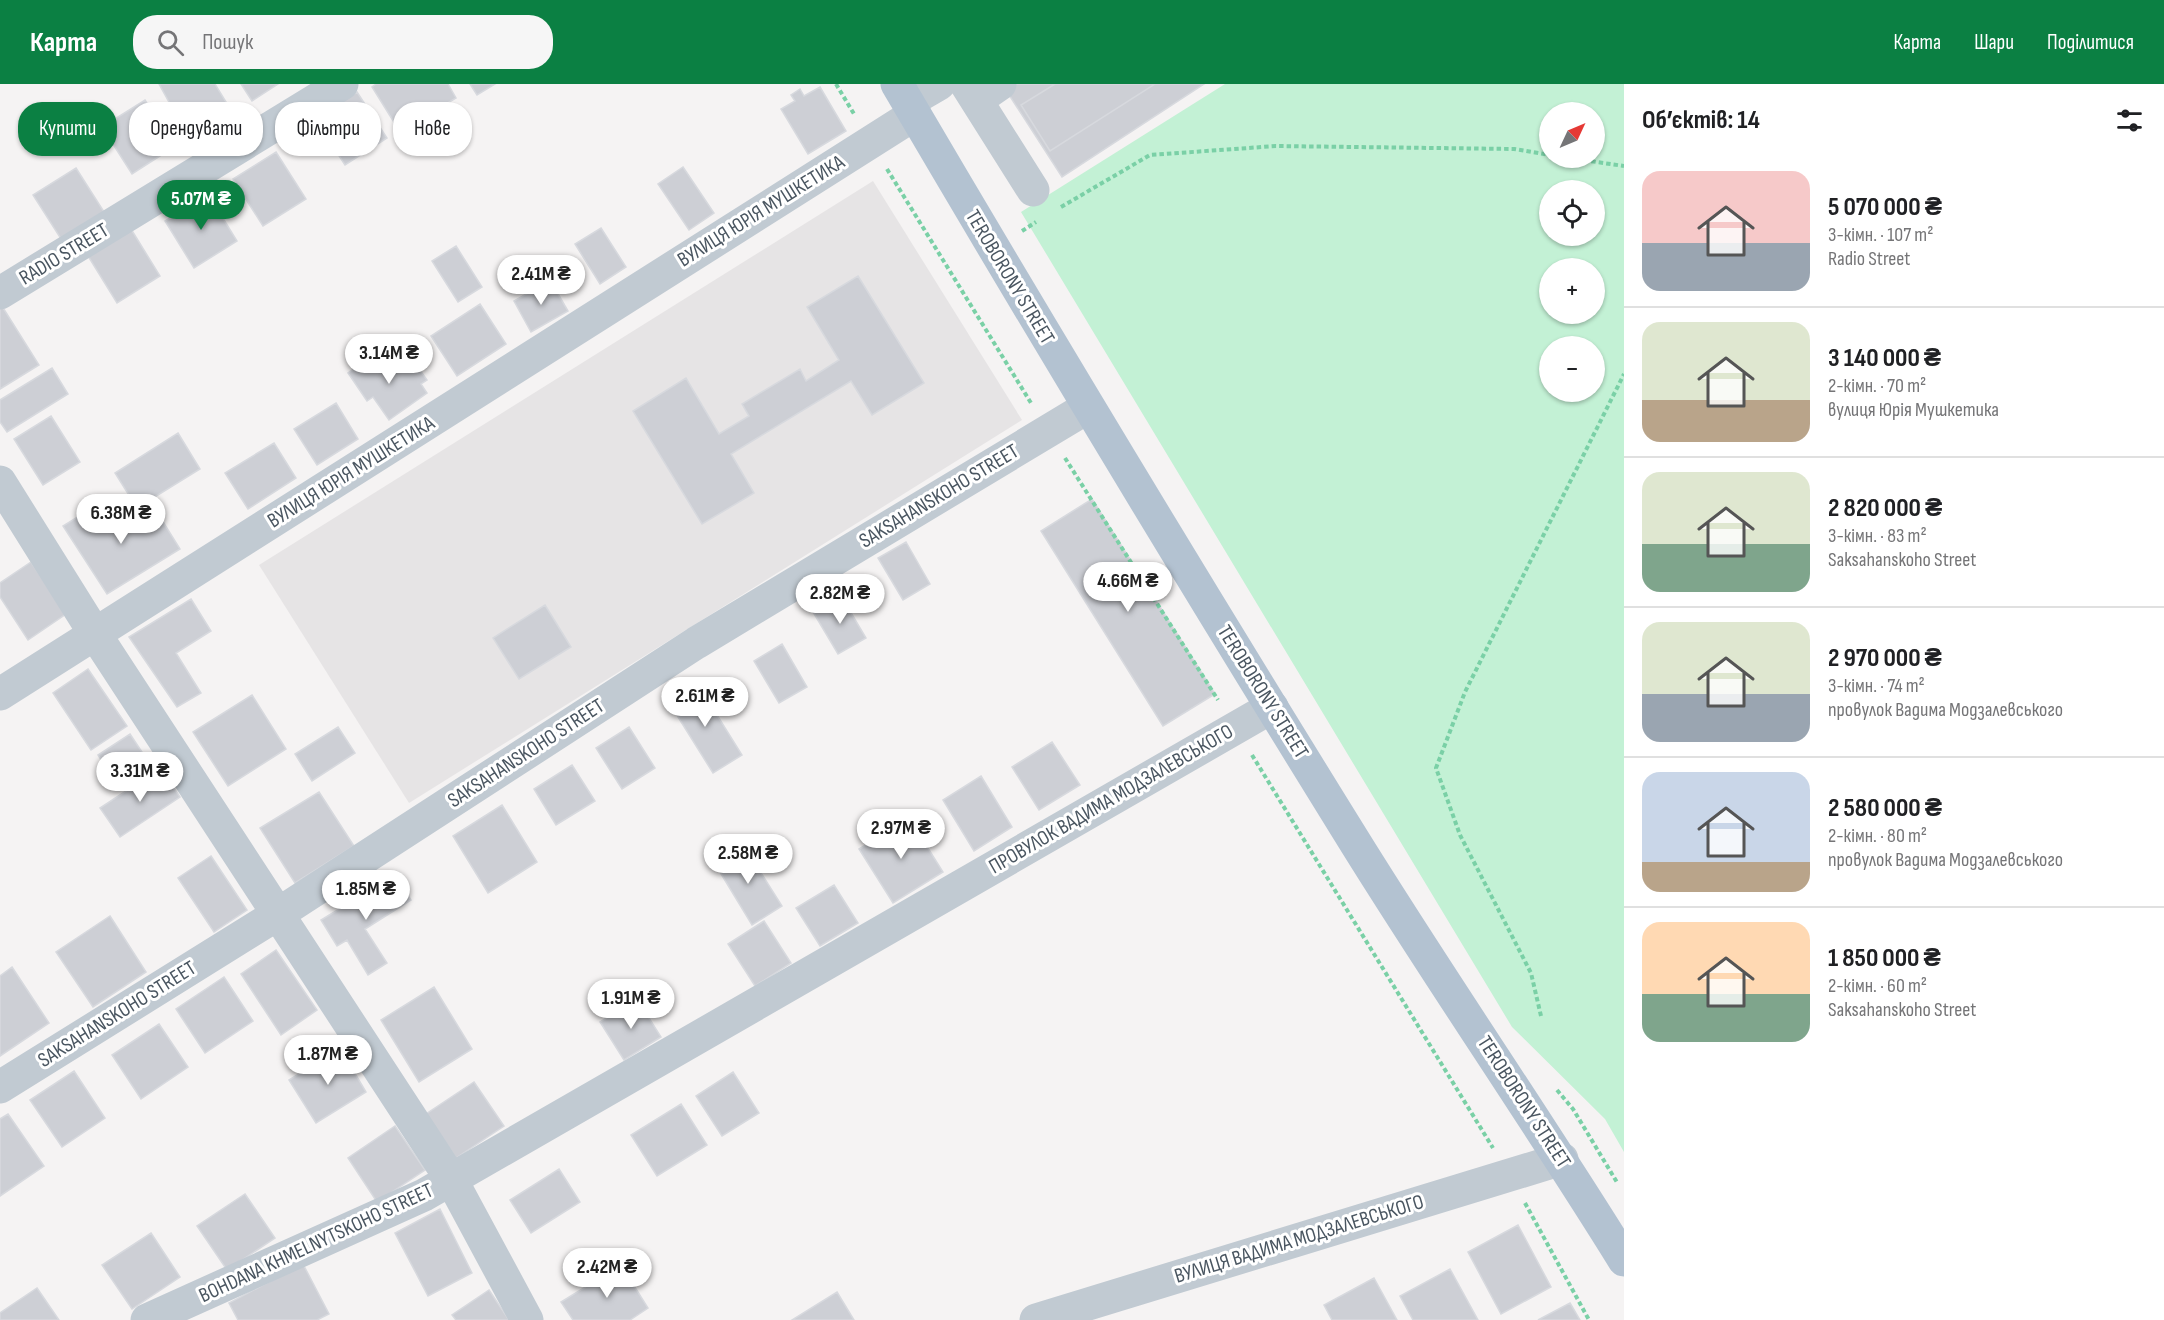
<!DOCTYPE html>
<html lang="uk">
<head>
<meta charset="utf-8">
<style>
  :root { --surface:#fff; --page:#f6f6f6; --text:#202124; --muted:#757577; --line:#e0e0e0; --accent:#0b8043 }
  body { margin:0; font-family:"Sofia Sans Condensed",sans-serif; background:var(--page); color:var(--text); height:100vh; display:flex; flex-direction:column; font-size:22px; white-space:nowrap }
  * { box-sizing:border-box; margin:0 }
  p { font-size:20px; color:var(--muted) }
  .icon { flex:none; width:33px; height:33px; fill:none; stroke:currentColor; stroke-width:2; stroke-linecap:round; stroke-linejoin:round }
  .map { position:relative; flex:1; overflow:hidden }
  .details { display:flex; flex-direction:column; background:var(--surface); width:540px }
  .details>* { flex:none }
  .guide { position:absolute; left:18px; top:18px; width:570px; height:54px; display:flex; gap:12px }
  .needle { width:39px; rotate:46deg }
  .buttons { position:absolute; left:1539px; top:18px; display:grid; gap:12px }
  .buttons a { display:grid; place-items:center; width:66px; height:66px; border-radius:50%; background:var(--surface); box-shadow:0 2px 4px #0004; font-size:30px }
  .price { position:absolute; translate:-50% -51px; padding:0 14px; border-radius:21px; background:#fff; color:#222; font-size:20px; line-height:39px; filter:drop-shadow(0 2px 3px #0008) }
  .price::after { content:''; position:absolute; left:50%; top:36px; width:18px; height:14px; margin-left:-9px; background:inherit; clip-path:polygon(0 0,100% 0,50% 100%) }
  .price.selected { background:var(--accent); color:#fff }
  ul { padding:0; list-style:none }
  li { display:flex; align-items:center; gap:18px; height:150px; padding:0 18px }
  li+li { border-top:2px solid var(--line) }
  li span { display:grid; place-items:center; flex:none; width:168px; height:120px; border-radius:18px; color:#555 }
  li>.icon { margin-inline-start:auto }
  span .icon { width:72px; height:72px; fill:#fffc; stroke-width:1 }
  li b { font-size:26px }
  h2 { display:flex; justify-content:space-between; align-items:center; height:72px; padding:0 18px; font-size:26px }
  .tag { padding:0 21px; border-radius:24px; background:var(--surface); box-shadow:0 2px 4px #0004; font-size:21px; line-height:54px }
  .tag.selected { background:var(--accent); color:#fff }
  header { display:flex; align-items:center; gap:36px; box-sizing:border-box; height:84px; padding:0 30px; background:var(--accent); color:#fff }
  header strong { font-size:28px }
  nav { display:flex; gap:33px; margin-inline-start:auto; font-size:21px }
  .search { width:420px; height:54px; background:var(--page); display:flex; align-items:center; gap:15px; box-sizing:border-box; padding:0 21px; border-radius:24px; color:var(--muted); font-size:22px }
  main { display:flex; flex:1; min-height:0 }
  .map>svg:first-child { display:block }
</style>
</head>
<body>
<header>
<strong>Карта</strong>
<div class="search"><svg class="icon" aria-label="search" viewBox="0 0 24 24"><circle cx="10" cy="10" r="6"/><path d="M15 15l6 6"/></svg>Пошук</div>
<nav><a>Карта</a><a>Шари</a><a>Поділитися</a></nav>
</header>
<main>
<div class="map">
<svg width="1624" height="1236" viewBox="0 0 1624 1236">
  <rect width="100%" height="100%" fill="#f5f3f3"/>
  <!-- education -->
  <path fill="#e6e4e5" d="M873 97 1022 336 409 719 259 481Z"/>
  <!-- green -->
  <path fill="#c3f1d5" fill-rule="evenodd" d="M1225 0H1624V1068L1605 1035 1512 943 1021 128ZM1550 28H1594V74H1550ZM1550 106H1594V152H1550ZM1550 184H1594V230H1550ZM1550 262H1594V308H1550Z"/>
  <!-- building -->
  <path fill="#cdcfd5" stroke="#d7d9de" stroke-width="1.5" d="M159 0H215L234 31 191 58Z
    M241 0H278L252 17Z
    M376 0H448L456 14 400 48 372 3Z
    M470 0H495L477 11Z
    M1002 0H1204L1062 93Z
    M1055 0H1155L1050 67 1021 21Z
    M820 3 846 47 808 70 781 25 795 17 791 11 800 5 804 12Z
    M357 8 387 54 345 81 315 35Z
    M145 16 174 63 132 90 102 43Z
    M276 68 306 115 263 142 233 95Z
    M683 83 714 129 689 146 658 100Z
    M76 84 106 131 63 158 33 111Z
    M208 110 237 157 194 184 165 137Z
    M601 144 626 183 600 200 575 160Z
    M131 145 160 192 117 219 88 172Z
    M456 162 482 203 458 218 432 177Z
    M858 192 924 299 872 331 851 297 731 370 754 409 702 440 633 327 686 294 719 350 749 332 742 320 800 285 806 297 839 276 807 223Z
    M550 196 568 227 531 248 514 217Z
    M0 219 39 281 0 305Z
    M480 220 506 260 457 292 431 252Z
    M374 270 390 293 413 276 427 296 421 300 427 309 389 336 373 313 367 317 348 289Z
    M52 284 68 310 7 348 0 338V316Z
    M336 319 358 355 317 381 294 345Z
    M51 332 80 378 43 401 14 355Z
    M178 349 200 385 137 424 115 389Z
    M274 359 296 394 248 425 225 389Z
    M1092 415 1215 610 1163 642 1041 447Z
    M152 420 180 465 107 510 63 442 97 421 112 445Z
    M906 458 930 500 903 516 878 474Z
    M31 478 66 530 28 556 0 513V499Z
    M841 512 866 554 838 570 813 528Z
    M191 515 211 547 176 569 201 609 177 623 129 553Z
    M545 521 571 563 519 595 493 554Z
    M782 560 807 603 779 619 754 577Z
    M88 585 127 642 91 666 53 609Z
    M697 599 742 671 713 689 668 617Z
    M252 611 286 665 228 702 193 648Z
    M338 643 355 669 312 697 295 670Z
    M629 643 655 684 622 705 596 664Z
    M130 650 144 671 112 693 98 671Z
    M1052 658 1080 701 1039 726 1012 683Z
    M572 681 595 717 556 741 534 705Z
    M161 684 180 713 120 753 100 724Z
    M981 692 1012 743 974 767 943 716Z
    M319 708 354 762 295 799 260 744Z
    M502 721 537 778 488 809 453 752Z
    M909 734 943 788 893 819 859 765Z
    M744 762 782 822 752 841 715 780Z
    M211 772 247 826 214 848 178 794Z
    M395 791 411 816 365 845 387 879 368 891 347 856 337 862 321 836Z
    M834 801 858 839 820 862 796 824Z
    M110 832 146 888 93 923 56 868Z
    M764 837 791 879 755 902 728 860Z
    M276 866 317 926 281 951 241 890Z
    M12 883 49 939 0 972V892Z
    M224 893 253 937 205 969 176 925Z
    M434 903 472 965 419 998 381 936Z
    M637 915 661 953 624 976 600 938Z
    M159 940 188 983 141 1015 112 971Z
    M340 964 366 1008 316 1039 289 996Z
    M74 987 105 1034 62 1063 30 1016Z
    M733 988 759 1029 722 1052 696 1012Z
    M474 998 504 1042 456 1074 426 1030Z
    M681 1020 707 1061 657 1092 631 1051Z
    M8 1030 44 1082 0 1112V1035Z
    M395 1042 425 1086 377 1118 348 1074Z
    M559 1085 580 1118 531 1149 510 1116Z
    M245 1110 275 1154 227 1186 197 1142Z
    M440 1125 472 1189 428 1212 395 1149Z
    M1518 1141 1551 1203 1501 1230 1468 1168Z
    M151 1149 180 1193 132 1225 102 1181Z
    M303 1180 329 1230 317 1236H238L229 1219Z
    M621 1181 648 1224 630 1236H573L561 1218Z
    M1450 1185 1478 1236H1413L1400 1212Z
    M1374 1194 1397 1236H1332L1324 1221Z
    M37 1204 59 1236H0V1229Z
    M489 1206 509 1236H456L452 1231Z
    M837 1208 854 1236H792Z
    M1570 1219 1580 1236H1538Z"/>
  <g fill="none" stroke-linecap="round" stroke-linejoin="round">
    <!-- path -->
    <path stroke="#7ad0a6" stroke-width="4" stroke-dasharray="4.5 3" stroke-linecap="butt" d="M836 0 854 30
      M1569 74 1624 82
      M887 85 1031 319
      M1061 123 1150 71 1276 62 1514 65 1550 71
      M1022 147 1036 138
      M1065 374 1218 616
      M1252 671 1493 1064
      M1541 932 1531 889 1460 751 1436 684 1465 608 1624 290
      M1557 1006 1573 1025 1618 1100
      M1525 1119 1589 1236"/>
    <!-- minor -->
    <path stroke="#c1cad2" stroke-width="33" d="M966 0 1033 106
      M977 16 1000 0
      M908 18 939 0
      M0 209 342 0
      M0 398 95 550 451 1095 527 1236
      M0 610 915 30
      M0 1003 278 830 696 559 1088 323
      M147 1236 424 1111 1272 623
      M1036 1236 1562 1075"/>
    <!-- major -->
    <path stroke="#b3c2d1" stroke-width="33" d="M897 0C1046 254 1198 505 1353 755 1441 897 1536 1034 1624 1176"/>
  </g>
  <g text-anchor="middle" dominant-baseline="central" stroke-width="6" stroke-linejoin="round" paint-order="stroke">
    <!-- street labels -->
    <g font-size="21" fill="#4a5661" stroke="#fff">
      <text transform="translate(761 127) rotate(-32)">ВУЛИЦЯ ЮРІЯ МУШКЕТИКА</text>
      <text transform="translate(64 170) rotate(-31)">RADIO STREET</text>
      <text transform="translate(1010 193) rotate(59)">TEROBORONY STREET</text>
      <text transform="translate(351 388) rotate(-32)">ВУЛИЦЯ ЮРІЯ МУШКЕТИКА</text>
      <text transform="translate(939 412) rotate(-31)">SAKSAHANSKOHO STREET</text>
      <text transform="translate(1263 608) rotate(58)">TEROBORONY STREET</text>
      <text transform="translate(526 669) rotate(-33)">SAKSAHANSKOHO STREET</text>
      <text transform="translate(1111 715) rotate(-30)">ПРОВУЛОК ВАДИМА МОДЗАЛЕВСЬКОГО</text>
      <text transform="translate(117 930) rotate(-32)">SAKSAHANSKOHO STREET</text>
      <text transform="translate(1524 1018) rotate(57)">TEROBORONY STREET</text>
      <text transform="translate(1299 1155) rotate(-17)">ВУЛИЦЯ ВАДИМА МОДЗАЛЕВСЬКОГО</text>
      <text transform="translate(316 1159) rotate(-25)">BOHDANA KHMELNYTSKOHO STREET</text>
    </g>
  </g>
</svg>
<div class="buttons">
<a><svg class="needle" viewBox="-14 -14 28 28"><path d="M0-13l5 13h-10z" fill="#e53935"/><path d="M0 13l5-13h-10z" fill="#757577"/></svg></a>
<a><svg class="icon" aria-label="locate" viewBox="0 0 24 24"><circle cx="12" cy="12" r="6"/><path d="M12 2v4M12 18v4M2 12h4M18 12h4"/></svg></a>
<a>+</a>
<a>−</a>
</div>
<b class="price selected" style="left:201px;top:147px">5.07M ₴</b>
<b class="price" style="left:541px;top:222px">2.41M ₴</b>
<b class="price" style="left:389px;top:301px">3.14M ₴</b>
<b class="price" style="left:121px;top:461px">6.38M ₴</b>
<b class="price" style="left:1128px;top:529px">4.66M ₴</b>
<b class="price" style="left:840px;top:541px">2.82M ₴</b>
<b class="price" style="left:705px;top:644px">2.61M ₴</b>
<b class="price" style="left:140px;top:719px">3.31M ₴</b>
<b class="price" style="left:901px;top:776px">2.97M ₴</b>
<b class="price" style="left:748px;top:801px">2.58M ₴</b>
<b class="price" style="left:366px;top:837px">1.85M ₴</b>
<b class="price" style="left:631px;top:946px">1.91M ₴</b>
<b class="price" style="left:328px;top:1002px">1.87M ₴</b>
<b class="price" style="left:607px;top:1215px">2.42M ₴</b>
<div class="guide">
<a class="tag selected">Купити</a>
<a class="tag">Орендувати</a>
<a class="tag">Фільтри</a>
<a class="tag">Нове</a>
</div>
</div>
<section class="details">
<h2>Об’єктів: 14<svg class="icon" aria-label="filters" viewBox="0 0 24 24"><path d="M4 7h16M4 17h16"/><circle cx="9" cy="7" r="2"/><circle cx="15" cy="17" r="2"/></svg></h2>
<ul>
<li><span style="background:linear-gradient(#f6c9c9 60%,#9aa5b1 0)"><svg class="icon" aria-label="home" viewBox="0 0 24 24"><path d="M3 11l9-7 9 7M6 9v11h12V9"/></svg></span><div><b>5 070 000 ₴</b><p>3-кімн. · 107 m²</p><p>Radio Street</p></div></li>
<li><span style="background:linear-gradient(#dfe7d0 65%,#b9a48a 0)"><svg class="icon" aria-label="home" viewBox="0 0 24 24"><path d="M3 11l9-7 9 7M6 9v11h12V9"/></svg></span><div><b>3 140 000 ₴</b><p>2-кімн. · 70 m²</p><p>вулиця Юрія Мушкетика</p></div></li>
<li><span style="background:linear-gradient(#dfe7d0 60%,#7fa58c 0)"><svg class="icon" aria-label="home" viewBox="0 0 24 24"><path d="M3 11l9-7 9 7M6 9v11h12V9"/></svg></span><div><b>2 820 000 ₴</b><p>3-кімн. · 83 m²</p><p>Saksahanskoho Street</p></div></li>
<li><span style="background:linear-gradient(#dfe7d0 60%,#9aa5b1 0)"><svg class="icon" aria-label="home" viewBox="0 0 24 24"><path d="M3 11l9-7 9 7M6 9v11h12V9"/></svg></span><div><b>2 970 000 ₴</b><p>3-кімн. · 74 m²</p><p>провулок Вадима Модзалевського</p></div></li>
<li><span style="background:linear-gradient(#c9d6e8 75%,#b9a48a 0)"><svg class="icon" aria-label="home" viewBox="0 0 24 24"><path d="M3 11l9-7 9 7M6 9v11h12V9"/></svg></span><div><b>2 580 000 ₴</b><p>2-кімн. · 80 m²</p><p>провулок Вадима Модзалевського</p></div></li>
<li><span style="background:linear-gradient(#ffd9b3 60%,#7fa58c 0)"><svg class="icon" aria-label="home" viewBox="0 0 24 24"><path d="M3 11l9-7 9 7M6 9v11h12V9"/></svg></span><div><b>1 850 000 ₴</b><p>2-кімн. · 60 m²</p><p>Saksahanskoho Street</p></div></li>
</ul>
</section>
</main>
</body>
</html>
